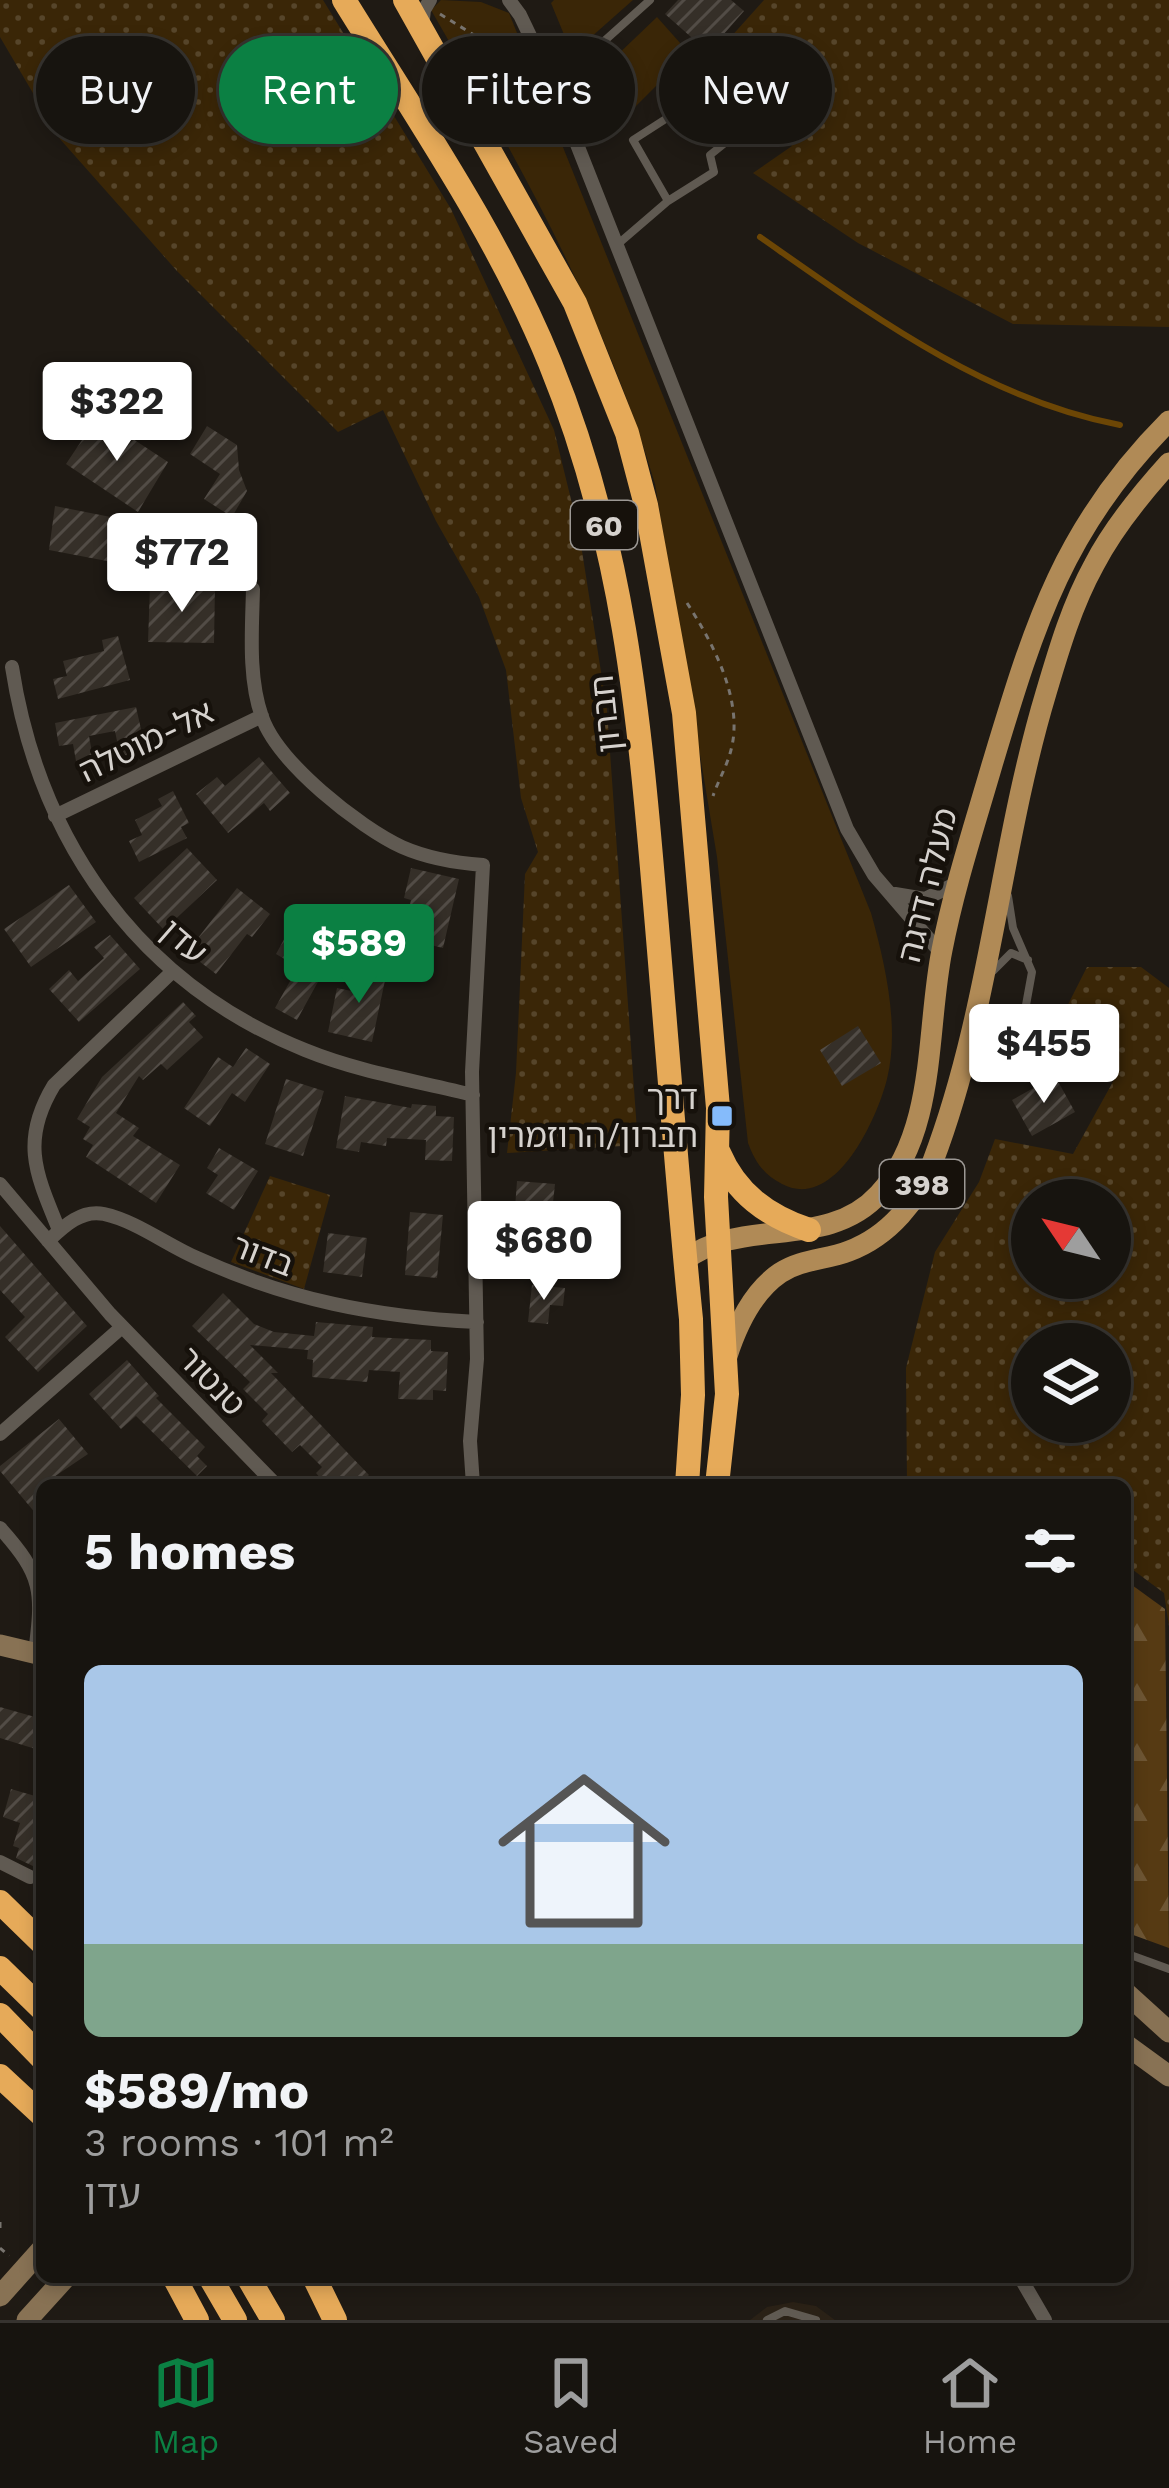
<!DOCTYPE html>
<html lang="en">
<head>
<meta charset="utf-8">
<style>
  :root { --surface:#17140f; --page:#201d18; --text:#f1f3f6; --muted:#9e9e9e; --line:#36332f; --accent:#0b8043 }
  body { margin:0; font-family:"Work Sans","Noto Sans Hebrew",sans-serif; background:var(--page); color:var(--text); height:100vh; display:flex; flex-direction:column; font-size:45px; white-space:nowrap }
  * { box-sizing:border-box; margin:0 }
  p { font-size:39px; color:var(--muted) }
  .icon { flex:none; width:66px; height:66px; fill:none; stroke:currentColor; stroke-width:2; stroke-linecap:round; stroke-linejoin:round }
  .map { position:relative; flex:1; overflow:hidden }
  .sheet { position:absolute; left:36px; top:1479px; width:1095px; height:804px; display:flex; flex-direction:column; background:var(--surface); border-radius:18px; box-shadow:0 6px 18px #0003,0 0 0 3px var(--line) }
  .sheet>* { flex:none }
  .banner { position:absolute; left:36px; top:36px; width:1098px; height:108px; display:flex; gap:24px }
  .needle { width:78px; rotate:305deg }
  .controls { position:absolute; left:1011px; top:1179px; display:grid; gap:24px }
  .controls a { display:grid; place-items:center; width:120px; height:120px; border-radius:50%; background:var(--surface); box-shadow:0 6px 18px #0003,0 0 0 3px var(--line); font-size:60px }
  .price { position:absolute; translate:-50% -102px; padding:0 27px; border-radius:12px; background:#fff; color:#222; font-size:39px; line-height:78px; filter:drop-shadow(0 3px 6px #0008) }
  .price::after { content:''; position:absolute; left:50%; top:72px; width:36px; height:27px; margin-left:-18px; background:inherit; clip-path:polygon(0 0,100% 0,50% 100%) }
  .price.current { background:var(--accent); color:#fff }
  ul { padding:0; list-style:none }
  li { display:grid; align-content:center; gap:24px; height:636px; padding:0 48px }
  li+li { border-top:3px solid var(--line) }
  li span { display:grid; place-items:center; height:372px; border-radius:18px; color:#555 }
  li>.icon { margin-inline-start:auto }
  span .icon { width:216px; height:216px; fill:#fffc; stroke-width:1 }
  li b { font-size:51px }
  h2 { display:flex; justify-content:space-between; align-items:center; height:144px; padding:0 48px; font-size:51px }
  .chip { padding:0 42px; border-radius:54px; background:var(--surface); box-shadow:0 6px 18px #0003,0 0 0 3px var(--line); font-size:42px; line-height:108px }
  .chip.current { background:var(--accent); color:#fff }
  .menu { display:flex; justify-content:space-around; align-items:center; height:168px; border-top:3px solid var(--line); background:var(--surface); font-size:33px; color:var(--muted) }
  .menu a { display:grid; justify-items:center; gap:6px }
  .menu .current { color:var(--accent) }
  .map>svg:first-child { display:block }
</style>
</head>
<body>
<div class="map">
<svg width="1169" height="2320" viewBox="0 0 1169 2320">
  <defs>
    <pattern id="grass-dots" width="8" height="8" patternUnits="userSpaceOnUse" patternTransform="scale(3)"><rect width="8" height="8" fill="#3a2607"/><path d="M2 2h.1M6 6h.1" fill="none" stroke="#56452a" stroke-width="1.8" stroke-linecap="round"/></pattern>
    <pattern id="forest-firs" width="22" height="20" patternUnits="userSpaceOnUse" patternTransform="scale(3)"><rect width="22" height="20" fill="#563a13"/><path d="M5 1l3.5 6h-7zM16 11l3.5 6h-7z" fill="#6e5634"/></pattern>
    <pattern id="building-hatch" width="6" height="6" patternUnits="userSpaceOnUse" patternTransform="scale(3)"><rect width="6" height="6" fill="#352f28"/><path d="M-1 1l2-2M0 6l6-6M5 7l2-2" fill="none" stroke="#524c46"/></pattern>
  </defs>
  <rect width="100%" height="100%" fill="#1f1a14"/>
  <!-- built -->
  <path fill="#2a2116" d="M793 2302 816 2306 835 2320H750L767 2307Z"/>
  <!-- grass -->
  <path fill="url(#grass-dots)" fill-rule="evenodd" d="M0 0H323L451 209 554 430 579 532 607 710 638 1145 507 1153 516 1073 525 874 538 852 521 798 506 670 479 597 436 521 383 410 338 432 177 271 60 139 0 37Z
    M764 0H1169V327L1013 324 858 243 753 173 792 146 712 58Z
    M1087 967H1141L1169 988V1626L1164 1593 1125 1564V1485H907L906 1368 935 1252 979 1182 995 1139 1073 1154 1115 1078 1046 1048ZM1110 1200V1278H1032V1200ZM1110 1344V1422H1032V1344Z
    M270 1176 330 1195 304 1289 231 1262Z"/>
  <!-- forest -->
  <path fill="url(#forest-firs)" d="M1125 1580 1165 1609 1169 1948 1125 1932Z"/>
  <!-- park -->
  <path fill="#3a2607" d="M441 0 481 2 509 13 871 913C885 963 900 1027 887 1079 877 1119 835 1212 782 1184 764 1175 755 1162 748 1143L717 857 655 484C606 316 518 161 431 10Z
    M554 0H633L572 54 551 3Z
    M657 17 689 53 610 132 588 83Z"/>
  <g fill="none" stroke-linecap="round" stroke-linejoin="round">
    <!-- stream -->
    <path stroke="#6c4605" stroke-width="6" d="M760 237C870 314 986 400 1120 425"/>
  </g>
  <!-- building -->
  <path fill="url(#building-hatch)" d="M678 0H731L744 11 708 52 665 14Z
    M98 416 168 462 138 512 66 464Z
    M207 426 237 445 239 470 247 491 232 517 204 499 220 474 190 454Z
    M55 506 136 522 128 565 49 550Z
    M150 586 215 587 214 643 148 642Z
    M118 636 130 680 58 699 53 679 67 676 63 661 104 651 102 640Z
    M136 707 146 751 120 756 115 731 89 736 93 758 76 761 73 744 59 746 55 723Z
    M259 757 290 793 270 811 264 803 228 833 196 794 217 777 225 786Z
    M173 791 189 823 181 827 187 838 139 862 129 841 142 835 135 820 162 806 158 799Z
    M187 848 217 880 164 930 134 898Z
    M411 868 459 879 443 948 402 938 411 900 404 898Z
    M69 885 96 922 31 967 4 929Z
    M237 888 270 914 252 937 247 934 216 974 187 952Z
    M292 925 336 949 297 1020 275 1008 298 967 276 954Z
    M110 935 140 969 79 1022 49 989 69 970 78 981 104 958 94 947Z
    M361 966 387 971 372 1042 328 1032 337 988 356 992Z
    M183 1002 196 1016 189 1022 203 1037 167 1070 161 1064 143 1080 139 1076 116 1113 139 1128 133 1136 180 1165 156 1203 86 1157 93 1145 83 1139 90 1127 77 1119 102 1077Z
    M858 1026 881 1063 842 1086 820 1050Z
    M246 1048 270 1064 245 1102 232 1093 210 1126 184 1108 218 1057 233 1067Z
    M1055 1076 1075 1112 1032 1136 1012 1100Z
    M286 1079 324 1091 303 1156 265 1144Z
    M345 1096 411 1108 412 1104 436 1106V1116L454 1117 452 1161 425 1160 426 1140 387 1138 386 1146 361 1142 359 1152 336 1148Z
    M219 1148 258 1171 234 1210 206 1193 218 1175 207 1168Z
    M517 1181 555 1184 552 1212 515 1208Z
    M410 1212 443 1215 437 1278 405 1275Z
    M0 1226 87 1326 38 1372 5 1337 25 1317 0 1290Z
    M328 1233 367 1238 362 1277 323 1272Z
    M532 1285 565 1288 563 1306 550 1305 548 1324 528 1322Z
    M223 1293 254 1324 274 1332 314 1336 316 1322 373 1327 372 1337 431 1340V1351L448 1352 446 1391 433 1390V1400L398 1399 400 1372 369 1370 367 1382 312 1377 313 1360 307 1359 308 1350 250 1345 278 1373H271L369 1475 358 1485H326L316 1473 322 1467 300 1445 292 1452 262 1421 268 1414 243 1389 250 1382 192 1326Z
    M127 1360 159 1396 156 1398 205 1447 197 1456 207 1466 197 1476 136 1416 121 1429 89 1394Z
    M59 1419 88 1454 42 1485V1521L0 1471V1466Z
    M0 1707 42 1719V1751L0 1738Z
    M11 1789 42 1798V1847L35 1867 16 1858 19 1848 13 1846 20 1823 3 1817Z"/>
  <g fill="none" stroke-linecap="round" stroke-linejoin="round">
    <!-- path -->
    <path stroke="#78746f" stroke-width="3" stroke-dasharray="6 6" stroke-linecap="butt" d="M440 14 474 35 518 48
      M502 127 510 85 526 65
      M687 603C713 643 744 701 731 750 727 766 718 781 713 796
      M0 2222V2228
      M0 2248 9 2256"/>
    <!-- lane -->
    <path stroke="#605a52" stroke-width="8" d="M720 84 751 122 710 155 714 172 668 201 633 140Z
      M554 86 650 0
      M618 244 668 201
      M1008 896 1013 928 1032 972 1022 1027 1027 1049
      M993 971 1011 953 1028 960
      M1125 1953 1169 1969
      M767 2320 785 2311 816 2320"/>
    <!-- street -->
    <path stroke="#605a52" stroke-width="14" d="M509 0 520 15 554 86 847 829 874 875 941 953
      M422 27 424 10 430 0
      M253 589C252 630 248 678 262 717 278 763 359 827 402 847 427 858 456 863 483 865L472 1072 477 1359 470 1441 473 1485
      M12 667C39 841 138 983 305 1050 359 1072 417 1081 473 1095
      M55 816 262 716
      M895 894 925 899 957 883
      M0 1184 110 1314 276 1485
      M59 1230C36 1174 20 1141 54 1085L173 971
      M48 1241C63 1227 81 1209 104 1214 136 1221 167 1245 197 1258 289 1300 376 1317 477 1322
      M0 1434 122 1327
      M0 1528C43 1576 43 1591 35 1653
      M0 1862 30 1877
      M1020 2277 1045 2320"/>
    <!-- secondary -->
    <path stroke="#887254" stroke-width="21" d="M0 1645 42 1655
      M1125 1992 1169 2032
      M1125 2044 1169 2076
      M0 2296 42 2249
      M27 2320 66 2277"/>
    <!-- primary -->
    <path stroke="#b08a56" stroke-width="21" d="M685 1260C742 1216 827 1251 879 1194 937 1131 926 1029 942 950 954 888 974 827 992 765 1034 626 1063 527 1169 421
      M727 1356C737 1325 752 1292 780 1273 801 1259 826 1260 849 1251 889 1236 919 1200 933 1161 990 1011 1000 846 1046 693 1059 649 1072 605 1094 565 1113 528 1141 494 1169 463"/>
    <!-- highway -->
    <path stroke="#e6aa59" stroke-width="24" d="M344 0C416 117 498 235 550 363 623 542 639 713 655 903 667 1042 677 1180 691 1319L693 1395 687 1485
      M405 0 575 303 627 433 646 505 684 713 718 1108 716 1197 727 1394 717 1485
      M719 1153C736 1193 767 1216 809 1230
      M0 1902 42 1943
      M0 1968 42 2009
      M0 2015 42 2058
      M0 2076 42 2115
      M174 2277 197 2320
      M210 2277 235 2320
      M248 2277 273 2320
      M314 2277 335 2320"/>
  </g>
  <!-- markers -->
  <rect fill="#85bbfb" stroke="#16110b" stroke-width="4.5" x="710" y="1104" width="24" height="24" rx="6"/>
  <g text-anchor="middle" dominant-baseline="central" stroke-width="9" stroke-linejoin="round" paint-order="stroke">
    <!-- shield labels -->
    <g fill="#16110b" stroke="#9c9894" stroke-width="3">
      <rect x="571" y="501" width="66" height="48" rx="9"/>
      <rect x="880" y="1160" width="84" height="48" rx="9"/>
    </g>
    <g font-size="30" font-weight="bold" fill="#d6d2ce">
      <text x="604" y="525">60</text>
      <text x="922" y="1184">398</text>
    </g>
    <!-- street labels -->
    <g font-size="33" fill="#d6d2ce" stroke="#16110b">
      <text transform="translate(605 714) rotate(-96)">חברון</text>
      <text transform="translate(146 741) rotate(-26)">אל-מוטלה</text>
      <text transform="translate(927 885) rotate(-76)">מעלה דרגה</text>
      <text transform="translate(184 941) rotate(41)">עדן</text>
      <text transform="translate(263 1255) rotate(21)">בדור</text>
      <text transform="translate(212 1381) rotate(46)">טנטור</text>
    </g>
    <!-- poi labels -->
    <g font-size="33" fill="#d6d2ce" stroke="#16110b" text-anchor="end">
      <text x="698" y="1097">דרך<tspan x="698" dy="38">חברון/הרוזמרין</tspan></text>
    </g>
  </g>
</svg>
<div class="controls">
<a><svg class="needle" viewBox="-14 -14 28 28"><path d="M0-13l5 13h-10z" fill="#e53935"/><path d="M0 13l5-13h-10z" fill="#9e9e9e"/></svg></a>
<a><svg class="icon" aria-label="layers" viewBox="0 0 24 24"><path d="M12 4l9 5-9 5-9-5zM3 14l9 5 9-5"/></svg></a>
</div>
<b class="price" style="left:117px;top:464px">$322</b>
<b class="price" style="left:182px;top:615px">$772</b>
<b class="price current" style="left:359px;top:1006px">$589</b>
<b class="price" style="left:1044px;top:1106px">$455</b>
<b class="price" style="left:544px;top:1303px">$680</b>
<div class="banner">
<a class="chip">Buy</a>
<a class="chip current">Rent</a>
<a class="chip">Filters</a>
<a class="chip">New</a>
</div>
<section class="sheet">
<h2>5 homes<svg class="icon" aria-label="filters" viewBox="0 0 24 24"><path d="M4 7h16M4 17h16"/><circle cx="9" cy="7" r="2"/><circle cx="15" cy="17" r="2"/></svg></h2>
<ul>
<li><span style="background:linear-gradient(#a9c7e8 75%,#7fa58c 0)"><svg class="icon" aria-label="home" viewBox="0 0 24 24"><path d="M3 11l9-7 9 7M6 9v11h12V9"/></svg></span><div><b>$589/mo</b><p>3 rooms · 101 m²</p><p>עדן</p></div></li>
</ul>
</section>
</div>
<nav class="menu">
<a class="current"><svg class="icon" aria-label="map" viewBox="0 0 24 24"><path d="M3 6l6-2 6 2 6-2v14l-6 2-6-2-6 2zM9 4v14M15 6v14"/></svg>Map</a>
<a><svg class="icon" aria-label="saved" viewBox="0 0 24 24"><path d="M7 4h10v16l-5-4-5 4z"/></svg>Saved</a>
<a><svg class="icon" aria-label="home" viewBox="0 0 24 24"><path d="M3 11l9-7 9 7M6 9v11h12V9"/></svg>Home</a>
</nav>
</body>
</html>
